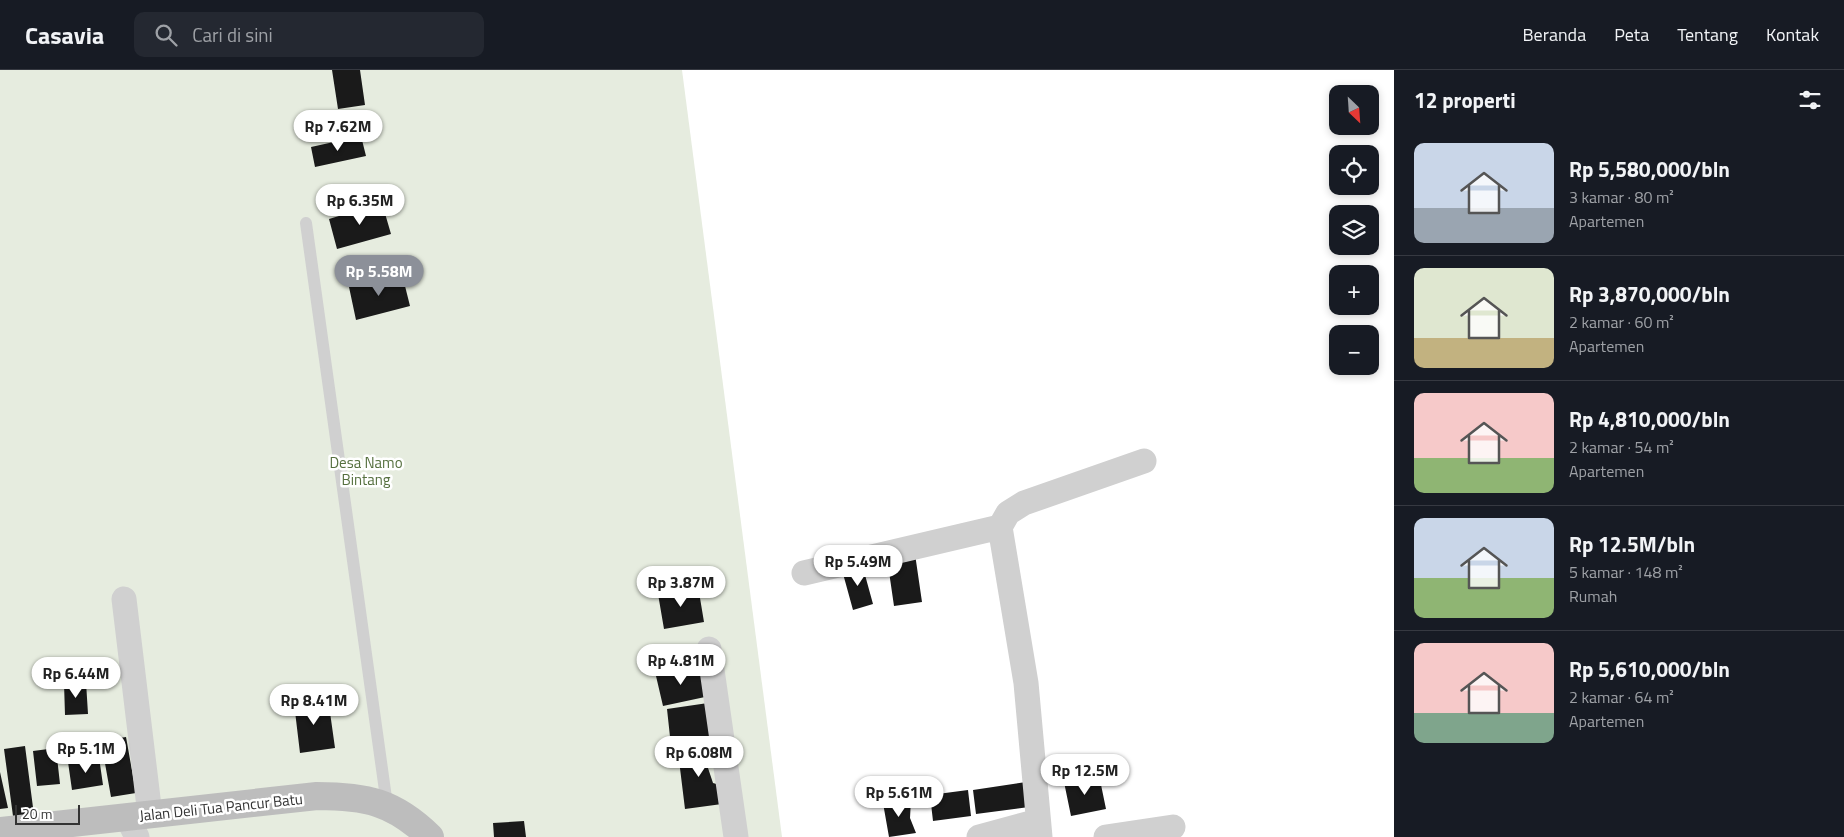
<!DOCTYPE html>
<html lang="id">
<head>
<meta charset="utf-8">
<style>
  :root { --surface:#171b24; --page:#242831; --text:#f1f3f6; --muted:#9ea1a6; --line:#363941; --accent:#8c9099 }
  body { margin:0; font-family:"Titillium Web",sans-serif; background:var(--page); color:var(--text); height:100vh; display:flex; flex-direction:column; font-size:19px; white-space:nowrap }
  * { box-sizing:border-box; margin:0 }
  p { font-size:16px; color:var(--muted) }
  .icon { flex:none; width:28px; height:28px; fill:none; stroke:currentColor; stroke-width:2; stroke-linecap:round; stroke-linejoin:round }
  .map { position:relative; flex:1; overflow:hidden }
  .sheet { display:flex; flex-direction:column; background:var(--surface); width:450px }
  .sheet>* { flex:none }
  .needle { width:32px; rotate:155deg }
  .tools { position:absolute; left:1329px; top:15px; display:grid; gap:10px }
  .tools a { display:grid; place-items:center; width:50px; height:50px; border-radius:10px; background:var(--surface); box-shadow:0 2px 8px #0003; font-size:25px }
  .scale { position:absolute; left:15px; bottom:12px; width:65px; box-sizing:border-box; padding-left:5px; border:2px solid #333; border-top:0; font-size:14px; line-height:18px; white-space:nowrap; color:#333; -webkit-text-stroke:4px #fff; paint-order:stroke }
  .price { position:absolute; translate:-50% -42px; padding:0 11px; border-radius:18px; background:#fff; color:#222; font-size:16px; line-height:32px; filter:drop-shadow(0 1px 2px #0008) }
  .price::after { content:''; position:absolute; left:50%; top:30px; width:15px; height:11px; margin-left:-8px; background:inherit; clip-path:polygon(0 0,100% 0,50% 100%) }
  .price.active { background:var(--accent); color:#fff }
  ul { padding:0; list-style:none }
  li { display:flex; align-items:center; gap:15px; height:125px; padding:0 20px }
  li+li { border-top:1px solid var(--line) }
  li span { display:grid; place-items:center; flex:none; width:140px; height:100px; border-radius:10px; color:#555 }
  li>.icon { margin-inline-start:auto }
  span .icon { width:60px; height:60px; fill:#fffc; stroke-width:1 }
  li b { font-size:21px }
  h2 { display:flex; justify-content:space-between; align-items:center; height:60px; padding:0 20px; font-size:21px }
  header { display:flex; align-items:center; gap:30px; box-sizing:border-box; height:70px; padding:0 25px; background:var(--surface); border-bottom:1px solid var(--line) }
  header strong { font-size:24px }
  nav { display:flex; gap:28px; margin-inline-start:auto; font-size:18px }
  .search { width:350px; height:45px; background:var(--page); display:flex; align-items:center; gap:12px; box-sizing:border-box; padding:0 18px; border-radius:10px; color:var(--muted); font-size:19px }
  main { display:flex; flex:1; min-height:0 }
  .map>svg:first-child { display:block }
</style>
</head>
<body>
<header>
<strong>Casavia</strong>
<div class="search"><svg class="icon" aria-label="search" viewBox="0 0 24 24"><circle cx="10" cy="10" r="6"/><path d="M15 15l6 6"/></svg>Cari di sini</div>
<nav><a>Beranda</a><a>Peta</a><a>Tentang</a><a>Kontak</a></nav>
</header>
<main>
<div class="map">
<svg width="1394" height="767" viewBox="0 0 1394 767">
  <rect width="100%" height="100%" fill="#fff"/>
  <!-- green -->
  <path fill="#e6ecdf" d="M0 0H682L782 767H0Z"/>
  <!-- building -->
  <path fill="#1a1a1a" d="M332 0H360L365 35 338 39Z
    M361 66 366 86 315 97 311 77Z
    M382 133 391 164 337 179 329 149Z
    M402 204 410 236 356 250 349 217Z
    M915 484 922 532 894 536 887 488Z
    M862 494 873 534 853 540 842 500Z
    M698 516 704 552 664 559 658 524Z
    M699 597 705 627 663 636 656 606Z
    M86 612 88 644 65 645 64 613Z
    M328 628 335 678 300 683 294 633Z
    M708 633 712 671 671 676 667 639Z
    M126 667 136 723 111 727 101 671Z
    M714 674 718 691 707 695 713 713 720 715 722 734 685 739 678 682Z
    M25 676 34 745 13 746 4 679Z
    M56 678 60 714 37 716 33 681Z
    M99 687 103 715 72 720 68 692Z
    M0 702 8 738 0 739Z
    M1099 705 1106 739 1071 746 1064 712Z
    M1026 712 1029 737 976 744 973 720Z
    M968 720 971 746 933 751 930 725Z
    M911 729 910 748 916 763 889 767 883 733Z
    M524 751 526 767H494L493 753Z"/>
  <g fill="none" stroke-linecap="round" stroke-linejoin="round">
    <!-- service -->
    <path stroke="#d0d0d0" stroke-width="12" d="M306 153 387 735"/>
    <!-- minor -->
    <path stroke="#d0d0d0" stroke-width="25" d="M804 503 1000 457
      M124 529 150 745
      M709 579 736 767
      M127 747 137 767
      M979 767 1038 751
      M1040 767 1026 613 1000 457 1008 443 1024 433 1144 391
      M1106 767 1173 757"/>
    <!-- secondary -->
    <path stroke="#bdbdbd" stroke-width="28" d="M0 761 317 726C366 726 394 732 430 767"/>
  </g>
  <g text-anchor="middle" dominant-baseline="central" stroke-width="5" stroke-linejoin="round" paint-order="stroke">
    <!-- park labels -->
    <g font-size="15" fill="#56703f" stroke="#fff">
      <text x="366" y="392">Desa Namo<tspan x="366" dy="17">Bintang</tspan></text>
    </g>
    <!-- street labels -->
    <g font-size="15" fill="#333" stroke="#fff">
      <text transform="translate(221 737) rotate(-6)">Jalan Deli Tua Pancur Batu</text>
    </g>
  </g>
</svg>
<div class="tools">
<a><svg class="needle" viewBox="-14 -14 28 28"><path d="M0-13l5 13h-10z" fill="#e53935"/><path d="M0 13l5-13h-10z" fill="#9ea1a6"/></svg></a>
<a><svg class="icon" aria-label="locate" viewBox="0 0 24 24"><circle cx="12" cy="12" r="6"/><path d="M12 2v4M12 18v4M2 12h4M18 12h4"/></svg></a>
<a><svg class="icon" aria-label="layers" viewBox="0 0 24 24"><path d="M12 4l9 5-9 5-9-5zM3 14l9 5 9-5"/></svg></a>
<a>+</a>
<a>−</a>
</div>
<div class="scale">20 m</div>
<b class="price" style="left:338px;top:82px">Rp 7.62M</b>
<b class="price" style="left:360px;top:156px">Rp 6.35M</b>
<b class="price active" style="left:379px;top:227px">Rp 5.58M</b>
<b class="price" style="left:858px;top:517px">Rp 5.49M</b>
<b class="price" style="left:681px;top:538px">Rp 3.87M</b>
<b class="price" style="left:681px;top:616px">Rp 4.81M</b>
<b class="price" style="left:76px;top:629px">Rp 6.44M</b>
<b class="price" style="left:314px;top:656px">Rp 8.41M</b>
<b class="price" style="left:86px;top:704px">Rp 5.1M</b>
<b class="price" style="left:699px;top:708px">Rp 6.08M</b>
<b class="price" style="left:1085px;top:726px">Rp 12.5M</b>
<b class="price" style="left:899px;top:748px">Rp 5.61M</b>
</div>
<section class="sheet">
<h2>12 properti<svg class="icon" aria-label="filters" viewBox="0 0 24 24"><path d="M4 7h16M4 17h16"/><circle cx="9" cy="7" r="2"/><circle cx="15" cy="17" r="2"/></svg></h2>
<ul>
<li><span style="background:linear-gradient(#c9d6e8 65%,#9aa5b1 0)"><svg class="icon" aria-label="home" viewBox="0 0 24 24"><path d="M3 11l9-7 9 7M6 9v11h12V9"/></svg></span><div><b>Rp 5,580,000/bln</b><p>3 kamar · 80 m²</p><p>Apartemen</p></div></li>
<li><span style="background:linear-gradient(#dfe7d0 70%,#c2b280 0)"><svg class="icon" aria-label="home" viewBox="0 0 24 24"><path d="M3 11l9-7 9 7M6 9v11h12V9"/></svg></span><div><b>Rp 3,870,000/bln</b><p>2 kamar · 60 m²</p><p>Apartemen</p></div></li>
<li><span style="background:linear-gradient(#f6c9c9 65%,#8fb573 0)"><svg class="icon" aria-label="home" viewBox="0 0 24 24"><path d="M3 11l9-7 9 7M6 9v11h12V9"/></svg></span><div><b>Rp 4,810,000/bln</b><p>2 kamar · 54 m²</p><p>Apartemen</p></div></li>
<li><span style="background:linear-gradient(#c9d6e8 60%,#8fb573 0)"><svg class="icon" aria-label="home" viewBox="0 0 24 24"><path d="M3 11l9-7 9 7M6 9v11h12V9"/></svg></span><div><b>Rp 12.5M/bln</b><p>5 kamar · 148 m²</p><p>Rumah</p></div></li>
<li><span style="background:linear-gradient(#f6c9c9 70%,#7fa58c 0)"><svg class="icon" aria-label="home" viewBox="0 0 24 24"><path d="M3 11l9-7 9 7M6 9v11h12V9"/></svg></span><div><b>Rp 5,610,000/bln</b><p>2 kamar · 64 m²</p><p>Apartemen</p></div></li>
</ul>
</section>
</main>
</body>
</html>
